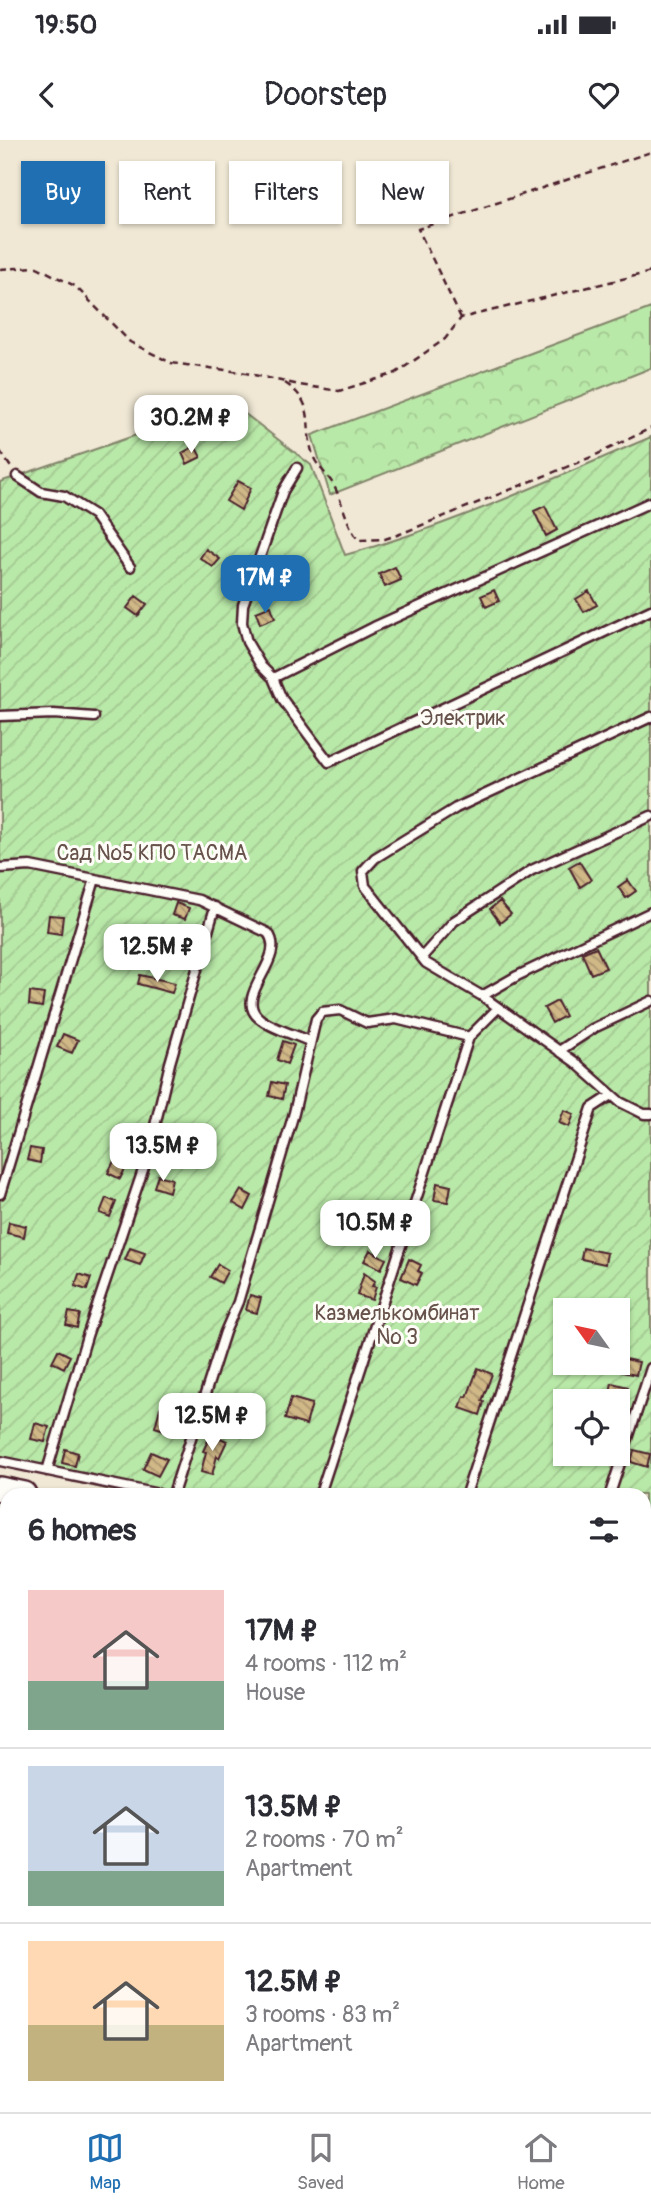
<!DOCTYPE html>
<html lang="en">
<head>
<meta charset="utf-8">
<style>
  :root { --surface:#fff; --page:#f2f2f3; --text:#2b2b33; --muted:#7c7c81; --line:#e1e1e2; --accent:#1f6fb2 }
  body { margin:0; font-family:Pangolin,sans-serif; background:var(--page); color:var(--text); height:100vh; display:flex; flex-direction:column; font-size:26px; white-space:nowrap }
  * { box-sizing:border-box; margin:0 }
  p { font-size:23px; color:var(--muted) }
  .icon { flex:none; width:38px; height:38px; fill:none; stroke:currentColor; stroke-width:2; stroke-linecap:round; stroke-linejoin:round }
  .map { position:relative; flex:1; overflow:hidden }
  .sheet { position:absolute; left:0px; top:1348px; width:651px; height:625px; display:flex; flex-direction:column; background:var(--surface); border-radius:21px 21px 0 0; box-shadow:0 2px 5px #0004 }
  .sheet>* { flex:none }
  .hud { position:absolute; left:21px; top:21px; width:609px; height:63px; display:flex; gap:14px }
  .needle { width:46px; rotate:303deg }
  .controls { position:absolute; left:553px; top:1158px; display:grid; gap:14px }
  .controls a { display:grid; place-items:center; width:77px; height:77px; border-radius:0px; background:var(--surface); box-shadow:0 2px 5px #0004; font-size:35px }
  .price { position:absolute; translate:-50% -60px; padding:0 16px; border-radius:14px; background:#fff; color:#222; font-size:23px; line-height:46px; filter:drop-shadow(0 2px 4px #0008) }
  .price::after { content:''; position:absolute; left:50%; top:42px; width:21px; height:16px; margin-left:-10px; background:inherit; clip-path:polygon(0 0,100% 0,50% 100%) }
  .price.active { background:var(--accent); color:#fff }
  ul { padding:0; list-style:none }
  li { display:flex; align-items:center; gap:21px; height:175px; padding:0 28px }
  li+li { border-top:2px solid var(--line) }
  li span { display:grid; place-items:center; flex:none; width:196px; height:140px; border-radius:0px; color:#555 }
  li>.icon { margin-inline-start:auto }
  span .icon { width:84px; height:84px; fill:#fffc; stroke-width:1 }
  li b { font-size:30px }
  h2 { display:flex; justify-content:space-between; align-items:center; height:84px; padding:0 28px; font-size:30px }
  .pill { padding:0 24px; border-radius:0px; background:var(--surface); box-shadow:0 2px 5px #0004; font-size:24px; line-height:63px }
  .pill.active { background:var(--accent); color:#fff }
  .status { display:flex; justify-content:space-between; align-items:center; height:49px; padding:0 35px; background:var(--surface); direction:ltr }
  .status svg { height:19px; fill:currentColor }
  header { display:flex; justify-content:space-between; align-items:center; height:91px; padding:0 28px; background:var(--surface); font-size:32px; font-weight:600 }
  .menu { display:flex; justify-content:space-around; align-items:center; height:98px; border-top:2px solid var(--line); background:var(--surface); font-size:19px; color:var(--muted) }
  .menu a { display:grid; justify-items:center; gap:4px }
  .menu .active { color:var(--accent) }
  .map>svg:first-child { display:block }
</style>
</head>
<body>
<div class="status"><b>19:50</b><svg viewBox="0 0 49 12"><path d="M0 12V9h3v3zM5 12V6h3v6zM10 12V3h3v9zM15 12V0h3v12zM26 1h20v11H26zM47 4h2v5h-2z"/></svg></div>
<header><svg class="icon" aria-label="back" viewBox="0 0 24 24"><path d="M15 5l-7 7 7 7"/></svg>Doorstep<svg class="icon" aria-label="heart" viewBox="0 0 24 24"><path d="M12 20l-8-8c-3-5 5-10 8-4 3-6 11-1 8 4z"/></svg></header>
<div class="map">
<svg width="651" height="1972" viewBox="0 0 651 1972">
  <defs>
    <pattern id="forest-crowns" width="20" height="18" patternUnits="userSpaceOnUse" patternTransform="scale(1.75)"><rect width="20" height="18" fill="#b9e9a8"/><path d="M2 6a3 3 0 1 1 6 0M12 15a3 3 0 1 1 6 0" fill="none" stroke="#a1c791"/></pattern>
    <pattern id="garden-furrows" width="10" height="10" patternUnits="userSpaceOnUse" patternTransform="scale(1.75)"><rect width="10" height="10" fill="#b9e9a8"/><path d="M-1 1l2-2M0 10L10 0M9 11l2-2" fill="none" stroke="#a1c791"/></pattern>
    <pattern id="building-back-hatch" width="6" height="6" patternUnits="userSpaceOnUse" patternTransform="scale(1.75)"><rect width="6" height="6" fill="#d0b887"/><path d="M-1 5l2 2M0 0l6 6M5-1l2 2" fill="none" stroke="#ab956f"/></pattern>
  </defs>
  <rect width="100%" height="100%" fill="#f0e8d5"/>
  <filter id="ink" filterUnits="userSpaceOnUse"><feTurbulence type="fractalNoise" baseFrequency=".0143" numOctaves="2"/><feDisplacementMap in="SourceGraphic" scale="14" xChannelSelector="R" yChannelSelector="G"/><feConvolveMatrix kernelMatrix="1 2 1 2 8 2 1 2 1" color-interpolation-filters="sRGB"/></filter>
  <g filter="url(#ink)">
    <!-- forest -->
    <path fill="url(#forest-crowns)" stroke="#82846a" stroke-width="2" d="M651 168V228L330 355 312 295Z"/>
    <!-- garden -->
    <path fill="url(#garden-furrows)" stroke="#82846a" stroke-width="2" fill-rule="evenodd" d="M226 259 311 325 345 415C450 386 550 340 651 297V1469L644 1467V1354H128L0 1325V342L154 289ZM565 1171H618V1223H565ZM565 1262H618V1314H565Z
      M0 1374 7 1376V1965H644V1535L651 1537V1972H0Z"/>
    <!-- building -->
    <path fill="url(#building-back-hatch)" stroke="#4a1f2b" stroke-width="2" d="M195 306 201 317 187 324 182 313Z
      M238 341 251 348 241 370 226 361Z
      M545 366 557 390 546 396 534 371Z
      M206 409 220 419 213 427 200 418Z
      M395 427 401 440 385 447 379 434Z
      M494 450 499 461 486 467 481 456Z
      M589 451 597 465 584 472 576 459Z
      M136 456 147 464 138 476 127 468Z
      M271 466 275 478 260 484 256 472Z
      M579 721 591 740 580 747 569 727Z
      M628 740 636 751 626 758 618 747Z
      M500 761 511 774 500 783 490 769Z
      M176 763 189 768 185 779 172 775Z
      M49 775 63 776 61 794 47 792Z
      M182 798 193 802 188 815 177 810Z
      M596 807 606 828 591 834 582 813Z
      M140 835 175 843 172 853 138 844Z
      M30 852 44 854 42 867 29 865Z
      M557 861 565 876 552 883 544 868Z
      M63 894 78 900 72 913 57 907Z
      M283 901 294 905 287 924 277 920Z
      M272 942 285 945 282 959 269 956Z
      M564 970 574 974 569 987 559 983Z
      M30 1008 42 1010 40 1023 27 1020Z
      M115 1019 127 1025 120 1039 108 1033Z
      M158 1035 172 1039 169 1052 154 1047Z
      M437 1043 451 1046 448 1062 434 1060Z
      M241 1050 252 1056 245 1070 233 1063Z
      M106 1058 116 1062 110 1077 100 1073Z
      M9 1082 26 1086 24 1097 7 1093Z
      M130 1108 145 1113 140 1125 125 1120Z
      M583 1108 607 1113 605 1124 581 1119Z
      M370 1110 386 1119 381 1129 364 1121Z
      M409 1119 421 1125 418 1131 422 1133 416 1145 401 1138Z
      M218 1124 228 1130 221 1143 210 1137Z
      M364 1133 375 1141 372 1146 376 1147 372 1160 357 1155Z
      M79 1134 91 1138 87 1150 75 1146Z
      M250 1155 261 1158 257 1173 246 1170Z
      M69 1172 80 1174 77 1188 66 1185Z
      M58 1210 70 1216 64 1228 52 1222Z
      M625 1219 639 1222 636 1235 622 1232Z
      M478 1228 492 1234 482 1261 484 1262 480 1275 460 1268 464 1256 467 1257Z
      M612 1243 628 1247 625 1260 609 1256Z
      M291 1258 312 1264 306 1285 285 1279Z
      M160 1268 182 1274 179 1285 172 1283 170 1292 155 1287Z
      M35 1283 49 1287 45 1302 31 1299Z
      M211 1294 227 1301 219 1318 217 1316 212 1335 201 1332 206 1312 203 1311Z
      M65 1309 78 1313 75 1326 62 1323Z
      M634 1310 650 1314 647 1327 631 1322Z
      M151 1312 167 1319 158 1336 143 1329Z"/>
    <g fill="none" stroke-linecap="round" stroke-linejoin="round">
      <defs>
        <path id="lane" d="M297 328 283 351 243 465 242 483 247 502 261 526 273 538 282 559 329 622 651 470
          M17 336 41 352 64 356 94 375 130 427
          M273 538 374 487 651 362
          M0 576 54 574 94 577
          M651 577 456 668 375 718 363 731 365 746 426 823 482 856 575 922 620 962 644 974H651
          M0 728 30 726 199 760 268 793C288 819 232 856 259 878 272 889 294 894 309 901
          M422 817 454 781 532 730 651 676
          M482 856 517 836 651 772
          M559 911 594 888 651 861
          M0 1054 95 739
          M0 1321 159 1354
          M47 1331 87 1196 148 1015 170 923 215 767
          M173 1354 225 1192 238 1162 294 973 316 879 322 872 340 870 367 883 396 879 469 897 497 869
          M320 1354 469 897
          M466 1354 592 968 612 955
          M610 1354 651 1228
          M0 1381 7 1383
          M0 1497 7 1475
          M0 1516 7 1519
          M644 1556 651 1558
          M0 1634 7 1636
          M644 1641 651 1636
          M0 1756 7 1758
          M644 1771 651 1778
          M0 1796 7 1777
          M269 1965H278
          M514 1965 515 1972
          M165 1972 166 1965
          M207 1972 233 1965
          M283 1972 296 1965"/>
        <path id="secondary" d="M0 1349 24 1354
          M644 1506 651 1508"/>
      </defs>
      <!-- lane casing -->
      <use href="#lane" stroke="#4a1f2b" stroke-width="13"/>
      <!-- secondary casing -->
      <use href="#secondary" stroke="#4a1f2b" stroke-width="28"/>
      <!-- path -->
      <path stroke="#4a1f2b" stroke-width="2.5" stroke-dasharray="7 5" stroke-linecap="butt" d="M0 129 37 127 75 146 130 202 171 223 241 232 299 245 339 251 396 233 445 199 461 178 651 132
        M461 178 418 89 651 12
        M285 243C320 266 301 288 315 320 320 329 329 336 334 346 344 365 345 381 358 400L385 399 400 394 594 316 651 288
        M0 311 12 329"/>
      <!-- lane -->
      <use href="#lane" stroke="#fdfcf7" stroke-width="8"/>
      <!-- secondary -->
      <use href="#secondary" stroke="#fdfcf7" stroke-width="23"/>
    </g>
  </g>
  <g text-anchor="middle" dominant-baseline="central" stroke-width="6" stroke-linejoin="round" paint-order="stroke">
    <!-- park labels -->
    <g font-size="21" fill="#66524a" stroke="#fdfcf7">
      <text x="463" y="578">Электрик</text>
      <text x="152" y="713">Сад №5 КПО ТАСМА</text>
      <text x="397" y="1173">Казмелькомбинат<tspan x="397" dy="24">№ 3</tspan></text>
    </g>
  </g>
</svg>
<div class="controls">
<a><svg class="needle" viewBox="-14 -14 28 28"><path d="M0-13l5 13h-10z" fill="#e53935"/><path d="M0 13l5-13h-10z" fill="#7c7c81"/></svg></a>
<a><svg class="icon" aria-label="locate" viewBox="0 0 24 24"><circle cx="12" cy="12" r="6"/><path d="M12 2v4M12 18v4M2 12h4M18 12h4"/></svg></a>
</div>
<b class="price" style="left:191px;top:315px">30.2M ₽</b>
<b class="price active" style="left:265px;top:475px">17M ₽</b>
<b class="price" style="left:157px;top:844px">12.5M ₽</b>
<b class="price" style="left:163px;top:1043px">13.5M ₽</b>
<b class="price" style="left:375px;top:1120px">10.5M ₽</b>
<b class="price" style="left:212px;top:1313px">12.5M ₽</b>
<div class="hud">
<a class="pill active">Buy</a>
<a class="pill">Rent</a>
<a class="pill">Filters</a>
<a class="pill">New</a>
</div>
<section class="sheet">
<h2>6 homes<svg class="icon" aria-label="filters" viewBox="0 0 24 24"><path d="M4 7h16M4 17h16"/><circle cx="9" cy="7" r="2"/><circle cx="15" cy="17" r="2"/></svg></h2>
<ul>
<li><span style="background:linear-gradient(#f6c9c9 65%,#7fa58c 0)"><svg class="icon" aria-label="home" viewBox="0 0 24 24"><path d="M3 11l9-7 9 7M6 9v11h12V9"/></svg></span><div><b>17M ₽</b><p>4 rooms · 112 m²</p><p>House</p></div></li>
<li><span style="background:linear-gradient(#c9d6e8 75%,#7fa58c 0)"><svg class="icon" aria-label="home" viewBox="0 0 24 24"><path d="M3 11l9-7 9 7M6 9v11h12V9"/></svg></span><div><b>13.5M ₽</b><p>2 rooms · 70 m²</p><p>Apartment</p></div></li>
<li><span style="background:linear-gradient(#ffd9b3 60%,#c2b280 0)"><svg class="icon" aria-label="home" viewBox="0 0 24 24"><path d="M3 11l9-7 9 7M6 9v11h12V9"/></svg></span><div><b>12.5M ₽</b><p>3 rooms · 83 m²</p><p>Apartment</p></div></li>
</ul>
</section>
</div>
<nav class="menu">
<a class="active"><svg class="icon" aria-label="map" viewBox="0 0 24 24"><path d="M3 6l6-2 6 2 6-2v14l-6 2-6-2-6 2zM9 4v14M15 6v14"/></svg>Map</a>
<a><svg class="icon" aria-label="saved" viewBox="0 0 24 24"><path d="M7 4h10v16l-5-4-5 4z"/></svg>Saved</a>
<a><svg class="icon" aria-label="home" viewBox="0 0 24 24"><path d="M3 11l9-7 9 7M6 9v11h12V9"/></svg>Home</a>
</nav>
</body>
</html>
